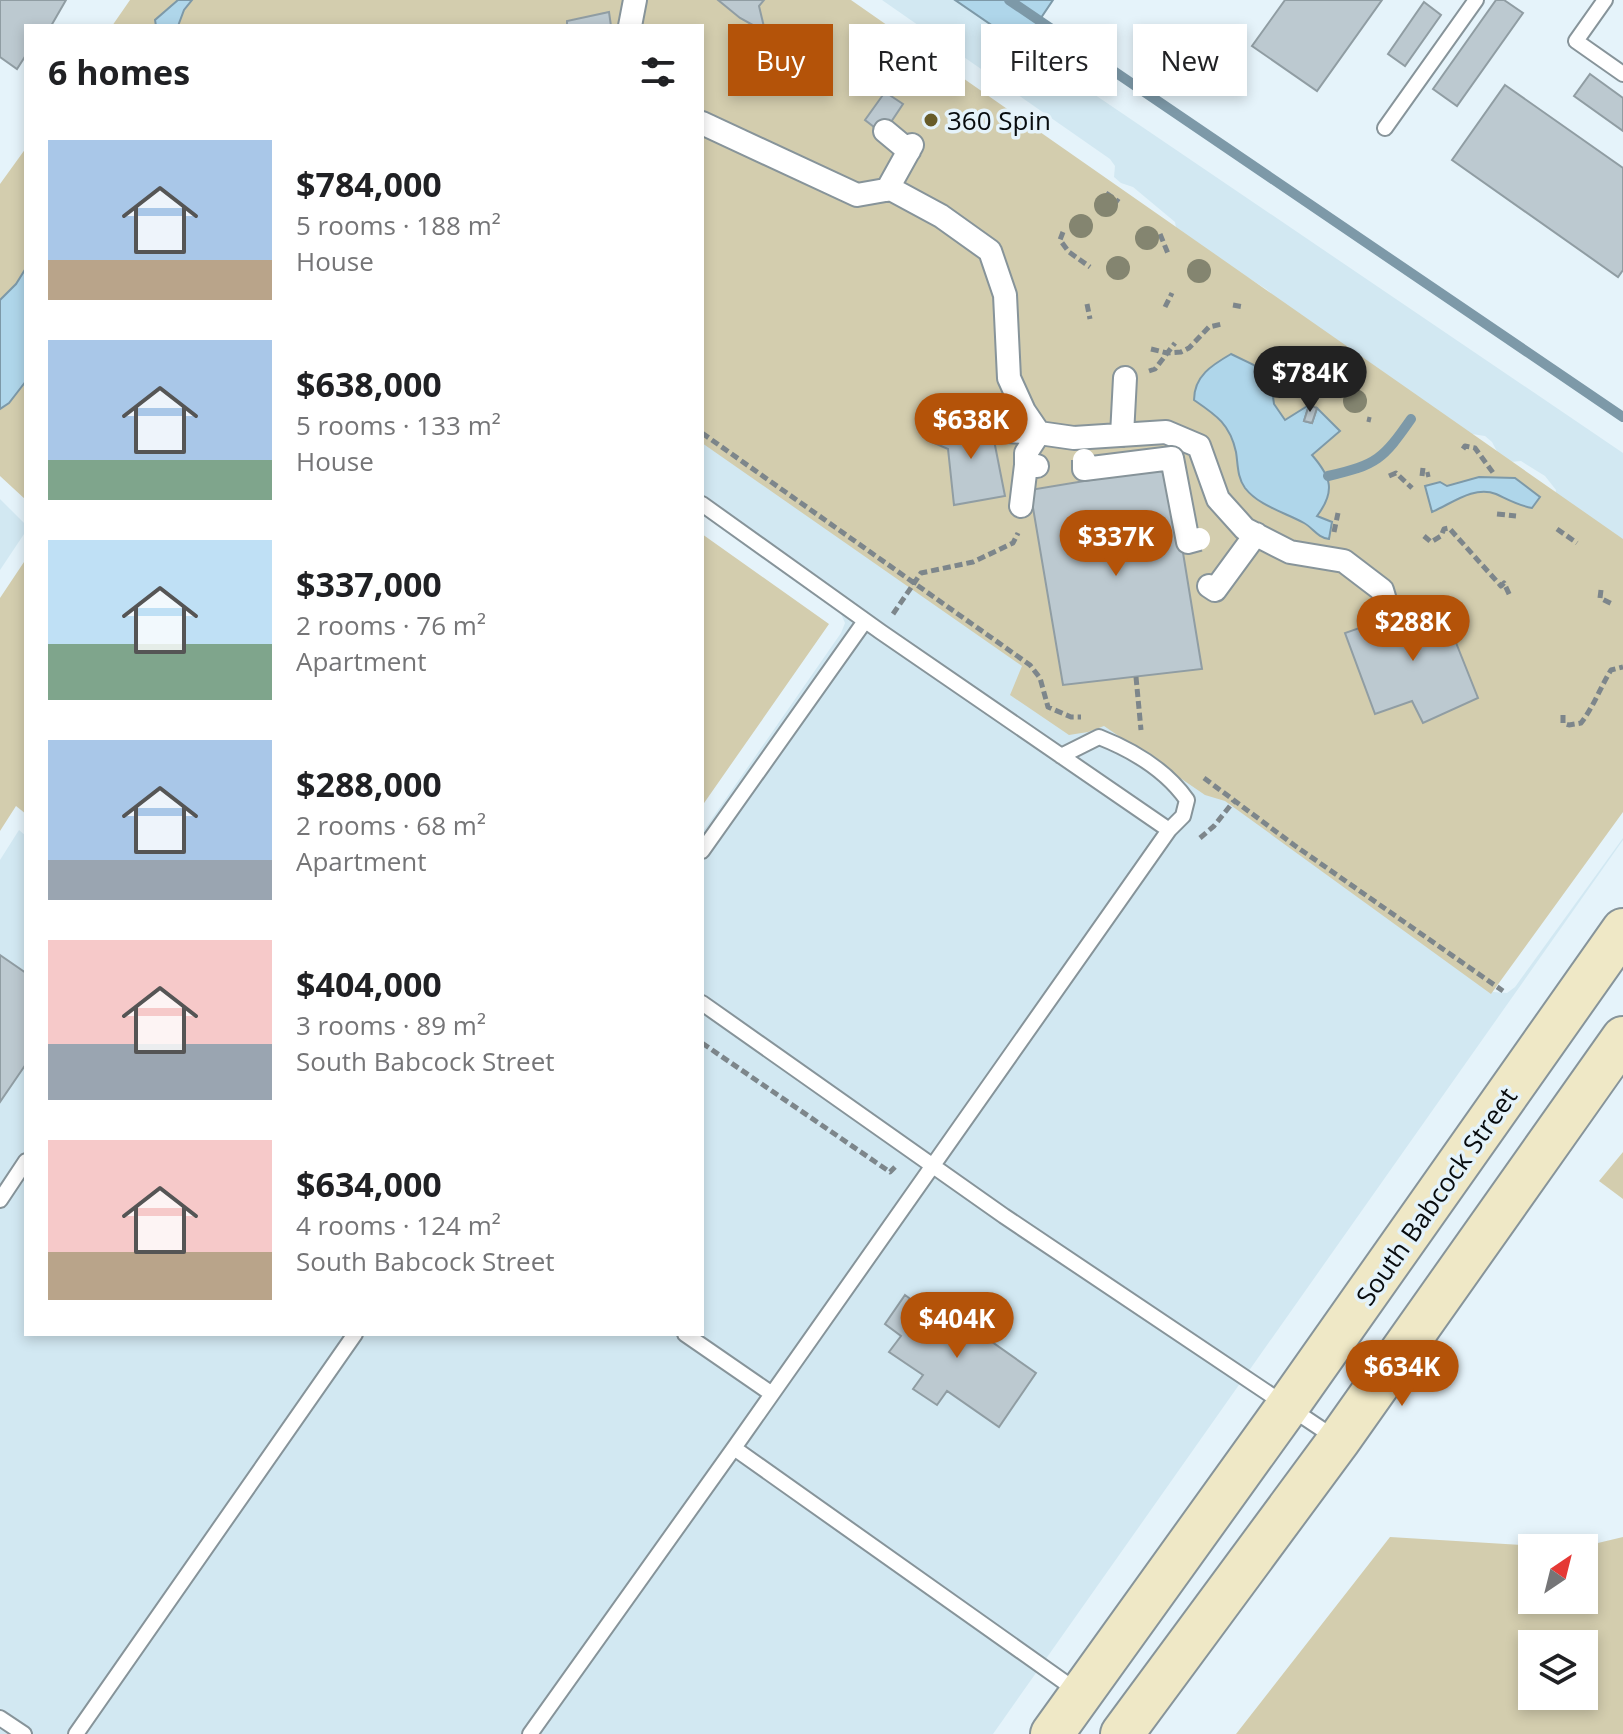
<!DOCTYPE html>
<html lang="en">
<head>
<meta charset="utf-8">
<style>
  :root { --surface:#fff; --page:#f6f6f6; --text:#202124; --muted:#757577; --accent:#b45309 }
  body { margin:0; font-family:"Open Sans",sans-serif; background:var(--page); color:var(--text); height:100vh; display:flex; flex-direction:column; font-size:30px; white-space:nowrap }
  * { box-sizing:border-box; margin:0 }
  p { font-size:26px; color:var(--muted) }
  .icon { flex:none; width:44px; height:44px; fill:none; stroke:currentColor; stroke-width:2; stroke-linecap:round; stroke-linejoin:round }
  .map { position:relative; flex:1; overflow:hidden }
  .side { position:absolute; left:24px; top:24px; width:680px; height:1312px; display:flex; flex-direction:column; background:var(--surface); border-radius:0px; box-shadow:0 4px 12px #0003 }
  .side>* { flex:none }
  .guide { position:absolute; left:728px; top:24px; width:760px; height:72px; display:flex; gap:16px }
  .needle { width:52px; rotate:35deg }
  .fabs { position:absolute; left:1518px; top:1534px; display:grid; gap:16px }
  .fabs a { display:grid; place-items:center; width:80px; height:80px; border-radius:0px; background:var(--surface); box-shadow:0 4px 12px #0003; font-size:40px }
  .price { position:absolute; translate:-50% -68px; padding:0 18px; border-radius:28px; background:var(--accent); color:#fff; font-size:26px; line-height:52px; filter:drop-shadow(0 2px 4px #0008) }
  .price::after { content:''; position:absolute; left:50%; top:48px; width:24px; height:18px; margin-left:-12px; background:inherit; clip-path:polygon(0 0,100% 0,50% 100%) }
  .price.active { background:#222; color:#fff }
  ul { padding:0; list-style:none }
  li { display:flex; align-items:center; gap:24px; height:200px; padding:0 24px }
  li span { display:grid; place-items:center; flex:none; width:224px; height:160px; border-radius:0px; color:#555 }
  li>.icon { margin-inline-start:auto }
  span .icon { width:96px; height:96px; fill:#fffc; stroke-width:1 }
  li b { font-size:34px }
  h2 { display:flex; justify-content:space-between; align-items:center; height:96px; padding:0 24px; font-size:34px }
  .tag { padding:0 28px; border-radius:0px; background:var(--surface); box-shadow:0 4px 12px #0003; font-size:28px; line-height:72px }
  .tag.active { background:var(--accent); color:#fff }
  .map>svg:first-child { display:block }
</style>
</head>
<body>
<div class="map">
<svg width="1623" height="1734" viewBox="0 0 1623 1734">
  <rect width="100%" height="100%" fill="#e5f3fa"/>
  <!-- built -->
  <path fill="#d2e8f2" d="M709 0 1427 946 1493 992 1507 993 1515 987 1623 838V840L993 1734H0V860L19 830 26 836V1334H702V833L841 633 845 623 839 609 702 513V26Z
    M882 0H955L1623 453V564L1555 499 1556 490 1545 476 1521 461 1510 462 1500 457 1492 442 1485 436 1459 432 1301 320 1266 289 1177 233 1175 222 1133 187 1121 183 1114 177 1115 166 1110 159Z
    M0 499 26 525V531L0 570Z"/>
  <!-- green -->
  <path fill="#d3cdae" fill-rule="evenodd" d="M130 0H851L1623 539V812L1491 994 1225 801 1205 795 1104 726 1088 732 1069 735 1010 695 1022 666 702 443V26H112Z
    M26 148V500L0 476V184Z
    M702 534 829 624 702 806Z
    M26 559V814L16 806 0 831V598Z
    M1623 1152V1199L1599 1181Z
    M1390 1537 1571 1548H1532V1600H1584V1548H1577L1623 1537V1734H1236ZM1532 1644H1584V1696H1532Z"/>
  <!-- water -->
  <path fill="#afd6ea" stroke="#7d99a8" stroke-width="2" d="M178 0H192L184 10 178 26H156L155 20Z
    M955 0H1053L1022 46Z
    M26 268V381L9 403 0 409V300L16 284Z
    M1231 354 1254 365 1271 382 1274 404 1285 420 1309 405 1304 421 1312 423 1317 408 1340 431 1312 455C1331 477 1336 491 1317 516L1332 522 1329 539C1318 538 1313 528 1304 523 1284 512 1259 506 1245 488 1237 477 1238 464 1236 452 1230 424 1216 415 1194 400 1194 376 1212 365 1231 354Z
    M1479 477 1515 478 1540 497 1532 508C1517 505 1509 500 1496 494 1474 485 1451 504 1432 512L1425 486 1440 482 1447 486Z"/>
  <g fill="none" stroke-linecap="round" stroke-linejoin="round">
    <!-- stream -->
    <path stroke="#7d99a8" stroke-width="10" d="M1009 0 1623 417
      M1328 476C1377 465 1383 459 1411 419"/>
  </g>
  <!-- building -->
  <path fill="#bcc9d0" stroke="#909da3" stroke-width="2" d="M0 0H66L51 26H26V55L17 69 0 57Z
    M718 0H764L759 6 764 27 760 29 740 18Z
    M1285 0H1382L1317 91 1252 46Z
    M1496 0H1504L1523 13 1457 106 1433 89Z
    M1424 2 1441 15 1405 66 1388 54Z
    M609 12 611 26H567V21Z
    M1590 74 1623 98V131L1574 96Z
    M1505 85 1623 168V270L1618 277 1452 160Z
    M885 92 903 104 883 134 865 120Z
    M1309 405 1317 408 1312 423 1304 421Z
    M990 420 1005 496 954 505 948 449 927 440 929 430Z
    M1169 467 1202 669 1063 685 1030 490Z
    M1439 600 1478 698 1423 723 1412 701 1375 714 1345 633Z
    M0 955 26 973V1064L0 1102Z
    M905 1295 924 1309 931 1299 1036 1373 999 1427 947 1391 937 1405 913 1389 923 1375 889 1352 901 1336 885 1324Z"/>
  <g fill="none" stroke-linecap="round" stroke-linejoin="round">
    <defs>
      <path id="service" d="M1605 0 1576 41 1623 74
        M1385 128 1476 0
        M702 504 881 632 1169 830
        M702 851 865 621
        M702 1003 1004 1216 1335 1438
        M0 1200 26 1161
        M685 1334 772 1394
        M734 1448 1077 1691
        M0 1718 24 1734
        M76 1734 355 1334
        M530 1734 734 1448 1169 830 1183 816 1187 800C1166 770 1132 750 1099 737L1061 756"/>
      <path id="pedestrian" d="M630 26 635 0
        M702 123 857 195 891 189 941 216 990 251 1005 295 1009 378 1024 411 1039 433 1074 438 1166 432 1199 446 1218 499 1245 529 1290 552 1344 561 1382 590 1390 617
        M885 131 909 151
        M887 190 912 145
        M992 430 1039 433 1026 453V465L1037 466
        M1122 435 1125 378
        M1021 506 1026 465
        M1209 586 1215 590 1256 534"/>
      <path id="secondary" d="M1052 1734 1287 1407 1623 930
        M1122 1734 1339 1440 1623 1038"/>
    </defs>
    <!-- service casing -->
    <use href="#service" stroke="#87949a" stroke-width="18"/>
    <!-- pedestrian casing -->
    <use href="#pedestrian" stroke="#87949a" stroke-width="26"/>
    <!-- secondary casing -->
    <use href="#secondary" stroke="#87949a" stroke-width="46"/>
    <!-- path -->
    <path stroke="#7d868b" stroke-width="5" stroke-dasharray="8 4" stroke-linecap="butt" d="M1106 193 1119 202
      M1063 232 1060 240 1069 252 1090 267
      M1160 234 1169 256
      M1087 304 1090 319
      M1233 305 1244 307
      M1165 307 1172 293
      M1151 349 1167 353 1181 352 1189 348 1209 327 1222 324
      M1283 349 1309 368
      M1149 371 1155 369 1175 343
      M1367 419 1371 420
      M702 433 1030 665 1040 678 1048 707 1071 717H1081
      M1463 449 1465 446 1475 448 1494 474
      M1423 468 1422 476 1430 474
      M1389 476 1396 473 1412 488
      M1497 514 1516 516
      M1557 529 1577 543
      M1334 532 1338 513
      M1424 536 1431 542 1441 536 1444 529 1449 528 1501 586 1504 583 1510 596
      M1601 590 1600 598 1612 604
      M893 614 921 573 973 562 1013 543 1018 533
      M1136 677 1141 730
      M1563 715V723L1569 725 1581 723C1594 706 1600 688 1611 670L1623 667
      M1204 778 1294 845 1503 991
      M1200 838 1214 826 1234 801
      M702 1043 890 1172 895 1167"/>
    <!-- service -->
    <use href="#service" stroke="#fff" stroke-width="14"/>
    <!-- pedestrian -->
    <use href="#pedestrian" stroke="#fff" stroke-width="22"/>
    <!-- secondary -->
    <use href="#secondary" stroke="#efe8c6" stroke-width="42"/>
    <defs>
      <path id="pedestrian-bridge" d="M1084 460V469L1172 458 1188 542 1199 539"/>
    </defs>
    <!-- pedestrian-bridge casing -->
    <use href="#pedestrian-bridge" stroke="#87949a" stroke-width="26" stroke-linecap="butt"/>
    <!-- pedestrian-bridge -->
    <use href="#pedestrian-bridge" stroke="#fff" stroke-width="22"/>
  </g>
  <!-- trees -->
  <g fill="#848570">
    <circle cx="1106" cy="205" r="12"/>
    <circle cx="1081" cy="226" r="12"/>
    <circle cx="1147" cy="238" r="12"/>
    <circle cx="1118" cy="268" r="12"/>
    <circle cx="1199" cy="271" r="12"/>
    <circle cx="1355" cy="401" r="12"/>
  </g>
  <!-- markers -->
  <circle fill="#675c29" stroke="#e5f3fa" stroke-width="3" cx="931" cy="120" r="8"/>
  <g text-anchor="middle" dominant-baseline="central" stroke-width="7" stroke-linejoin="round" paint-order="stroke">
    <!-- poi labels -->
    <g font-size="26" fill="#080c0e" stroke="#e5f3fa" text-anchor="start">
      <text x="947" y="120">360 Spin</text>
    </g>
    <!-- street labels -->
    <g font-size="26" fill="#080c0e" stroke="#e5f3fa">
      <text transform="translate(1436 1196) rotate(-55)">South Babcock Street</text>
    </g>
  </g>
</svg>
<div class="fabs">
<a><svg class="needle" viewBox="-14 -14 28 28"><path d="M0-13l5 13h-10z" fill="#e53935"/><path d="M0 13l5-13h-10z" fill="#757577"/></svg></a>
<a><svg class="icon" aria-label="layers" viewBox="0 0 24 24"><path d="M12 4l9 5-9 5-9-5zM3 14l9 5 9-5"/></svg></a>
</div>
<b class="price active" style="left:1310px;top:414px">$784K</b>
<b class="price" style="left:971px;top:461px">$638K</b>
<b class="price" style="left:1116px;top:578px">$337K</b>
<b class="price" style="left:1413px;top:663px">$288K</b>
<b class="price" style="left:957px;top:1360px">$404K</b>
<b class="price" style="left:1402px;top:1408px">$634K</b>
<div class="guide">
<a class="tag active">Buy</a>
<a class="tag">Rent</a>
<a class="tag">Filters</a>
<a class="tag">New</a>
</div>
<section class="side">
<h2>6 homes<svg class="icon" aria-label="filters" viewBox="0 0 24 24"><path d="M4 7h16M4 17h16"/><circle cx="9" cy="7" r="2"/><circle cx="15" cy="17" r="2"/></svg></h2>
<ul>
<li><span style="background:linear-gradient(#a9c7e8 75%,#b9a48a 0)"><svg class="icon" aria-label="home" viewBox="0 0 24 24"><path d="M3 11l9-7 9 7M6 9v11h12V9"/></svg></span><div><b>$784,000</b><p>5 rooms · 188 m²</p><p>House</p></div></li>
<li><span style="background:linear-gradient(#a9c7e8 75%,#7fa58c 0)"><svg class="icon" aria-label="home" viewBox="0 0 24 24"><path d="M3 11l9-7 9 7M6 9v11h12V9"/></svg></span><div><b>$638,000</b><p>5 rooms · 133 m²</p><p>House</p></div></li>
<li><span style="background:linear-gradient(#bfe0f5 65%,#7fa58c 0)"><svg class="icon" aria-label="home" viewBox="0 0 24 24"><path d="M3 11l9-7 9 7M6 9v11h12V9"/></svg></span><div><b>$337,000</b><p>2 rooms · 76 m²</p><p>Apartment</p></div></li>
<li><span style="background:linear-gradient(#a9c7e8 75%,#9aa5b1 0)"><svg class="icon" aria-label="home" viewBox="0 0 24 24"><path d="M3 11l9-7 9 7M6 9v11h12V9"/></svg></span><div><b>$288,000</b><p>2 rooms · 68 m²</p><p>Apartment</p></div></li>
<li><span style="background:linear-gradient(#f6c9c9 65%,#9aa5b1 0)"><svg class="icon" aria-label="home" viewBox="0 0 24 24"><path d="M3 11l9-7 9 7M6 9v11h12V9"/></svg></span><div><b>$404,000</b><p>3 rooms · 89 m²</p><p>South Babcock Street</p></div></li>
<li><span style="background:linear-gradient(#f6c9c9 70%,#b9a48a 0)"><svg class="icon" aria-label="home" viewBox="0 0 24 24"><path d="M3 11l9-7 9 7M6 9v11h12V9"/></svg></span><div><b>$634,000</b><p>4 rooms · 124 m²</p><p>South Babcock Street</p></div></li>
</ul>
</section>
</div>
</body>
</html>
